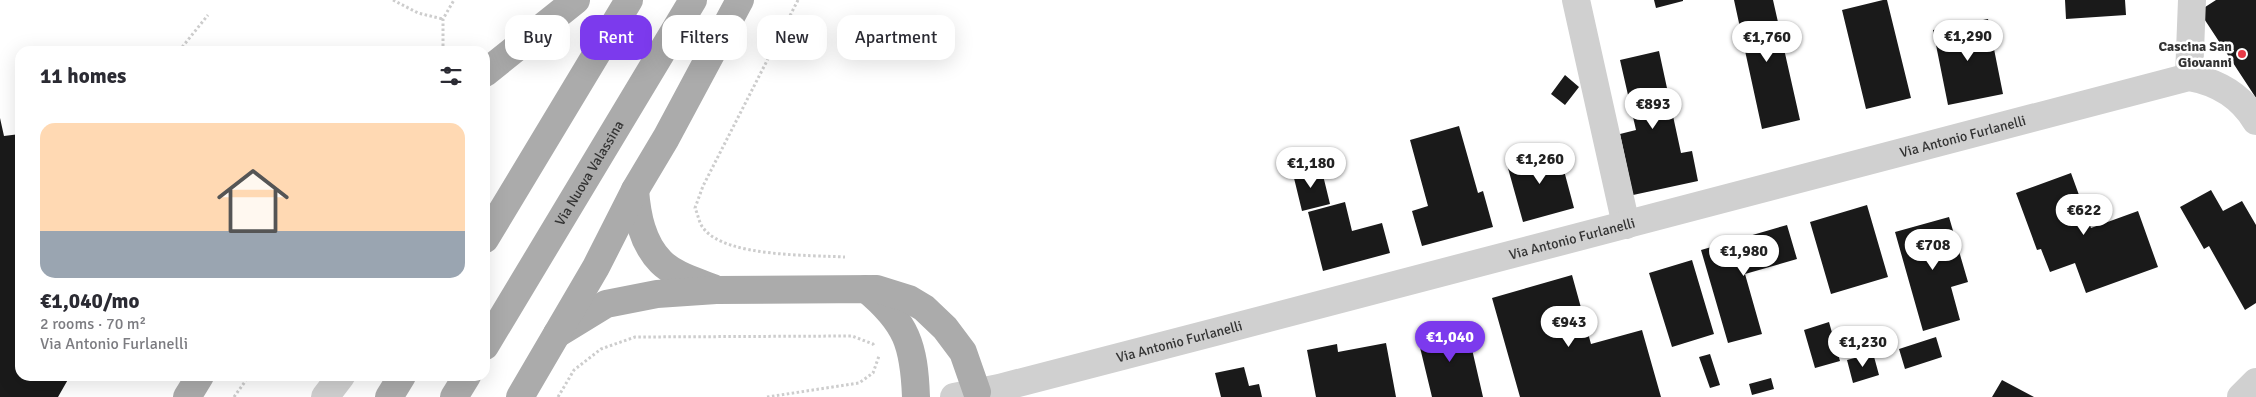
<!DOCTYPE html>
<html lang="en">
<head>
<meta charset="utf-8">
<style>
  :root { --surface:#fff; --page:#f7f7f7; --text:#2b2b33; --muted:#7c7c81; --accent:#7c3aed }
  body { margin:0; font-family:Signika,sans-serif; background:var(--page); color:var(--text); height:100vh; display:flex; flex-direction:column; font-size:19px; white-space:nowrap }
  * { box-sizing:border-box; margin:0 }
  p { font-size:16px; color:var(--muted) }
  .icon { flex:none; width:28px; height:28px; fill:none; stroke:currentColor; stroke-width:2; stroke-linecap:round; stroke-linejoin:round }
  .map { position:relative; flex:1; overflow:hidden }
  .details { position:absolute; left:15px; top:46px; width:475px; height:335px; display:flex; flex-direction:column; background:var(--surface); border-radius:15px; box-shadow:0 5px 20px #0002 }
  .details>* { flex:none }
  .hud { position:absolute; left:505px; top:15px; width:475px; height:45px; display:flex; gap:10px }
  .price { position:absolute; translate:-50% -42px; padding:0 11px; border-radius:18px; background:#fff; color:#222; font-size:16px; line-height:32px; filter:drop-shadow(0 1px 2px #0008) }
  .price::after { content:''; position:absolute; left:50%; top:30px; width:15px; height:11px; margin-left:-8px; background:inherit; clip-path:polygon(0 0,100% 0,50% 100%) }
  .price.active { background:var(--accent); color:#fff }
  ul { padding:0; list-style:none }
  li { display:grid; align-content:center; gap:10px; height:265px; padding:0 25px }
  li span { display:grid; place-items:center; height:155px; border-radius:15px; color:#555 }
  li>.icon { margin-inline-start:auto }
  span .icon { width:90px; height:90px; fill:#fffc; stroke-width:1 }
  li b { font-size:21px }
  h2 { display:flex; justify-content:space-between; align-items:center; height:60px; padding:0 25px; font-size:21px }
  .chip { padding:0 18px; border-radius:15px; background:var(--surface); box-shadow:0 5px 20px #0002; font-size:18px; line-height:45px }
  .chip.active { background:var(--accent); color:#fff }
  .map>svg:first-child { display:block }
</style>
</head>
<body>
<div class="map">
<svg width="2256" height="397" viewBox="0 0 2256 397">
  <rect width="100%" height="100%" fill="#fff"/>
  <!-- building -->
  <path fill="#1a1a1a" d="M1654 0H1683V1L1656 8Z
    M1734 0H1773L1800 120 1762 129Z
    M1883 0H1887L1911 98 1866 109 1842 10Z
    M2065 0H2125L2126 15 2066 19Z
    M2216 0H2256V98L2199 11Z
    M1988 19 2003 94 1948 105 1933 30Z
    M1659 51 1681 153 1692 151 1698 181 1633 195 1620 134 1636 130 1620 60Z
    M1565 75 1579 87 1565 105 1551 94Z
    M0 118 4 136 20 134V376H70L58 397H0Z
    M1459 126 1478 193 1483 191 1493 227 1422 246 1412 211 1428 206 1410 140Z
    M1558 148 1574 208 1523 222 1506 161Z
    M1321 167 1330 204 1302 211 1293 174Z
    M2071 173 2091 228 2138 211 2158 267 2086 293 2075 263 2050 272 2041 249 2037 250 2016 193Z
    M2211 190 2223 211 2242 201 2256 225V303L2245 310 2209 246 2204 249 2180 207Z
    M1345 202 1352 231 1382 223 1390 253 1323 271 1308 212Z
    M1867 205 1888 277 1831 294 1810 222Z
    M1949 217 1968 282 1951 287 1960 320 1923 331 1895 232Z
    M1787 225 1797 259 1745 274 1762 334 1728 343 1701 250Z
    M1692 260 1714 334 1672 347 1649 273Z
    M1572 275 1591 344 1642 330 1661 397H1520L1492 298Z
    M1829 322 1840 361 1815 368 1804 330Z
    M1466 323 1483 397H1432L1417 335Z
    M1936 337 1942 357 1905 369 1899 349Z
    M1386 343 1396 397H1316L1307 350 1337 344 1338 352Z
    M1873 353 1879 375 1853 383 1847 360Z
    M1710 354 1720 385 1710 388 1699 357Z
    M1244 367 1249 386 1259 384 1262 397H1221L1215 373Z
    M1771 378 1774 389 1752 395 1749 384Z
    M2002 380 2034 397H1992Z"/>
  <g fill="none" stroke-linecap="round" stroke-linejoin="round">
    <!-- path -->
    <path stroke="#cdcdcd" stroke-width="3" stroke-dasharray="2.5 2.5" stroke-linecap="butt" d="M393 0 418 13 443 19
      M798 0 703 186 695 208C698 214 699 224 704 229 726 257 810 255 845 257
      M179 51 208 15
      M443 51V19L454 0
      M234 397 249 376
      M558 397 574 370 601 349 635 337 852 336 873 344 874 346
      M767 397 859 383 873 373 879 356"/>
    <!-- minor -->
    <g stroke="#d0d0d0" stroke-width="28">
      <path d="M1576 0 1626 225"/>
      <path d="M2189 77 2192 0"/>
      <path d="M325 397 341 376"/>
      <path id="s1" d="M954 397 999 388 1219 331 2189 77C2217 82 2241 96 2256 121"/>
      <path d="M2241 397 2256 382"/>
    </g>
    <!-- major -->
    <g stroke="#ababab" stroke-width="28">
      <path d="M485 73 576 0"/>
      <path d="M635 190C637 215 642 243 661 262 674 275 696 281 713 288"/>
      <path d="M485 239 629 0"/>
      <path d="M866 289C907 323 914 345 916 397"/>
      <path d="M557 334 606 304 657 294 716 290 877 289 909 299 924 308 945 328 963 352 977 392"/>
      <path id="s2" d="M485 346 693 0"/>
      <path d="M187 397 200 376"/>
      <path d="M389 397 402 376"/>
      <path d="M454 397 467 376"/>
      <path d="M520 397 596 267 635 190 666 138 740 0"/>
    </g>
  </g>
  <!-- markers -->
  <circle fill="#e63946" stroke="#fff" stroke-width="2" cx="2242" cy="54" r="5"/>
  <g text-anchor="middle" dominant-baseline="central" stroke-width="5" stroke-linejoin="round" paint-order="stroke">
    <!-- poi labels -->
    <g font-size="14" font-weight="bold" fill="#333" stroke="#fff" text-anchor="end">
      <text x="2232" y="46">Cascina San<tspan x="2232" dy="16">Giovanni</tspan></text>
    </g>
    <!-- street labels -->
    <g font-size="14" fill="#333" stroke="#fff">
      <text stroke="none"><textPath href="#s1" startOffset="1042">Via Antonio Furlanelli</textPath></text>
      <text stroke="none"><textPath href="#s2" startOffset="202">Via Nuova Valassina</textPath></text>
      <text stroke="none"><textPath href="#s1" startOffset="638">Via Antonio Furlanelli</textPath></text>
      <text stroke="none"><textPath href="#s1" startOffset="232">Via Antonio Furlanelli</textPath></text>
    </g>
  </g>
</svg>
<b class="price" style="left:1968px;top:62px">€1,290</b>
<b class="price" style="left:1767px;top:63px">€1,760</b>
<b class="price" style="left:1653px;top:130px">€893</b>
<b class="price" style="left:1540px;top:185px">€1,260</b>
<b class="price" style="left:1311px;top:189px">€1,180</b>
<b class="price" style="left:2084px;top:236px">€622</b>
<b class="price" style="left:1933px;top:271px">€708</b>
<b class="price" style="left:1744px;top:277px">€1,980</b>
<b class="price" style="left:1569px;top:348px">€943</b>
<b class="price active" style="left:1450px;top:363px">€1,040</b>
<b class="price" style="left:1863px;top:368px">€1,230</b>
<div class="hud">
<a class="chip">Buy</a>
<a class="chip active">Rent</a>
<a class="chip">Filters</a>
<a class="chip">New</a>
<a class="chip">Apartment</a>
</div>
<section class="details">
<h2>11 homes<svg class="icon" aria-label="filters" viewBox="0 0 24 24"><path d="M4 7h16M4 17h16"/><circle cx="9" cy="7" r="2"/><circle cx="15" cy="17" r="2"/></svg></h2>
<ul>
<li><span style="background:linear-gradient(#ffd9b3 70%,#9aa5b1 0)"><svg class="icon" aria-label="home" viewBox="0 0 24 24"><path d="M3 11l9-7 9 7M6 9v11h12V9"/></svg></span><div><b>€1,040/mo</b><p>2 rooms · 70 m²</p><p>Via Antonio Furlanelli</p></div></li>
</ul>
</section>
</div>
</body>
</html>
